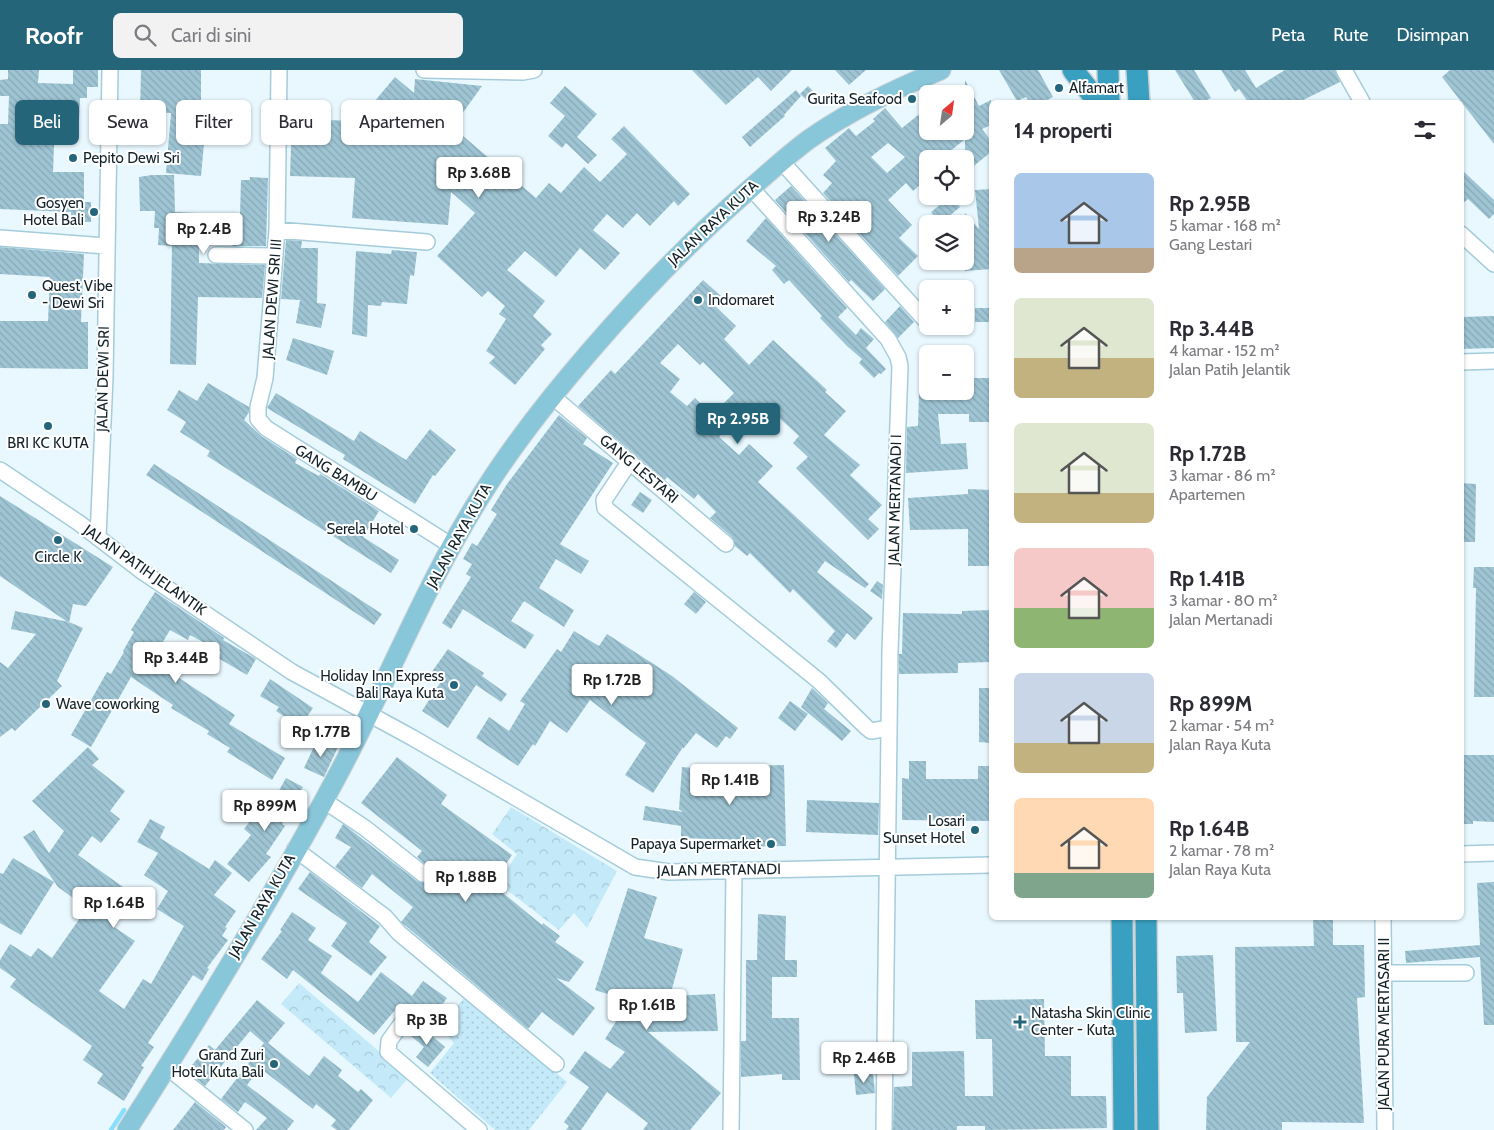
<!DOCTYPE html>
<html lang="id">
<head>
<meta charset="utf-8">
<style>
  :root { --surface:#fff; --page:#f2f2f3; --text:#2b2b33; --muted:#7c7c81; --accent:#25657a }
  body { margin:0; font-family:Cabin,sans-serif; background:var(--page); color:var(--text); height:100vh; display:flex; flex-direction:column; font-size:19px; white-space:nowrap }
  * { box-sizing:border-box; margin:0 }
  p { font-size:16px; color:var(--muted) }
  .icon { flex:none; width:28px; height:28px; fill:none; stroke:currentColor; stroke-width:2; stroke-linecap:round; stroke-linejoin:round }
  .map { position:relative; flex:1; overflow:hidden }
  .drawer { position:absolute; left:989px; top:30px; width:475px; height:820px; display:flex; flex-direction:column; background:var(--surface); border-radius:8px; box-shadow:0 1px 4px #0004 }
  .drawer>* { flex:none }
  .guide { position:absolute; left:15px; top:30px; width:475px; height:45px; display:flex; gap:10px }
  .needle { width:32px; rotate:29deg }
  .controls { position:absolute; left:919px; top:15px; display:grid; gap:10px }
  .controls a { display:grid; place-items:center; width:55px; height:55px; border-radius:8px; background:var(--surface); box-shadow:0 1px 4px #0004; font-size:25px }
  .price { position:absolute; translate:-50% -42px; padding:0 11px; border-radius:5px; background:#fff; color:#222; font-size:16px; line-height:32px; filter:drop-shadow(0 1px 2px #0008) }
  .price::after { content:''; position:absolute; left:50%; top:30px; width:15px; height:11px; margin-left:-8px; background:inherit; clip-path:polygon(0 0,100% 0,50% 100%) }
  .price.selected { background:var(--accent); color:#fff }
  ul { padding:0; list-style:none }
  li { display:flex; align-items:center; gap:15px; height:125px; padding:0 25px }
  li span { display:grid; place-items:center; flex:none; width:140px; height:100px; border-radius:8px; color:#555 }
  li>.icon { margin-inline-start:auto }
  span .icon { width:60px; height:60px; fill:#fffc; stroke-width:1 }
  li b { font-size:21px }
  h2 { display:flex; justify-content:space-between; align-items:center; height:60px; padding:0 25px; font-size:21px }
  .chip { padding:0 18px; border-radius:8px; background:var(--surface); box-shadow:0 1px 4px #0004; font-size:18px; line-height:45px }
  .chip.selected { background:var(--accent); color:#fff }
  header { display:flex; align-items:center; gap:30px; box-sizing:border-box; height:70px; padding:0 25px; background:var(--accent); color:#fff }
  header strong { font-size:24px }
  nav { display:flex; gap:28px; margin-inline-start:auto; font-size:18px }
  .search { width:350px; height:45px; background:var(--page); display:flex; align-items:center; gap:12px; box-sizing:border-box; padding:0 18px; border-radius:8px; color:var(--muted); font-size:19px }
  .map>svg:first-child { display:block }
</style>
</head>
<body>
<header>
<strong>Roofr</strong>
<div class="search"><svg class="icon" aria-label="search" viewBox="0 0 24 24"><circle cx="10" cy="10" r="6"/><path d="M15 15l6 6"/></svg>Cari di sini</div>
<nav><a>Peta</a><a>Rute</a><a>Disimpan</a></nav>
</header>
<div class="map">
<svg width="1494" height="1060" viewBox="0 0 1494 1060">
  <defs>
    <pattern id="grass-dots" width="8" height="8" patternUnits="userSpaceOnUse" patternTransform="scale(1.25)"><rect width="8" height="8" fill="#c4eaf9"/><path d="M2 2h.1M6 6h.1" fill="none" stroke="#a8c8d5" stroke-width="1.8" stroke-linecap="round"/></pattern>
    <pattern id="forest-crowns" width="20" height="18" patternUnits="userSpaceOnUse" patternTransform="scale(1.25)"><rect width="20" height="18" fill="#c4eaf9"/><path d="M2 6a3 3 0 1 1 6 0M12 15a3 3 0 1 1 6 0" fill="none" stroke="#a8c8d5"/></pattern>
    <pattern id="building-back-hatch" width="6" height="6" patternUnits="userSpaceOnUse" patternTransform="scale(1.25)"><rect width="6" height="6" fill="#9fc5d4"/><path d="M-1 5l2 2M0 0l6 6M5-1l2 2" fill="none" stroke="#88a9b6"/></pattern>
  </defs>
  <rect width="100%" height="100%" fill="#e8f8fe"/>
  <!-- grass -->
  <path fill="url(#grass-dots)" d="M466 926 567 1012 529 1060H495L430 1003 454 973 439 956Z"/>
  <!-- forest -->
  <path fill="url(#forest-crowns)" d="M511 737 617 801 587 858 574 843 559 860 498 813 517 784 492 764Z
    M299 913 409 1007 391 1028 281 934Z"/>
  <g fill="none" stroke-linecap="round" stroke-linejoin="round">
    <!-- stream -->
    <path stroke="#8cdefd" stroke-width="4.5" d="M111 1060 124 1040"/>
  </g>
  <!-- building -->
  <path fill="url(#building-back-hatch)" fill-rule="evenodd" d="M8 0H39L38 13 73 14V0H98V17H87V28H80L79 51 55 50 53 102H84V132H91V152H71V142L0 139V54H8L9 26H0V10L8 9Z
    M141 0H201V30H208L201 106 166 103 171 43 140 42Z
    M692 0H792L771 21 758 7 726 35Z
    M835 0H866L849 15Z
    M999 0H1038L1053 27 1043 32H1029L1026 27 1017 31Z
    M1175 0H1194L1211 28 1203 32H1195Z
    M1221 0H1245L1256 18 1285 0H1335L1340 12 1299 32H1248L1239 19 1235 22Z
    M1450 0H1494V74L1442 7Z
    M395 7 414 23 415 9 482 16 457 51 456 60 536 128 549 113 561 123 584 97 600 112 627 84 611 69 624 56 690 124 678 136 674 131 650 156 637 143 623 158 607 144 593 160 620 183 605 200 580 178 556 207 525 181 507 200 545 231 533 246 552 264 541 275 545 279 515 315 489 293 495 287 486 281 506 249 499 244 505 236 488 221 482 227 437 186 475 143 451 122 448 155 352 148 355 108 290 106 292 49 358 51Z
    M965 10 979 36 991 30V55L982 59 991 71V82L965 103V69L941 89H928V108L913 121 906 113 888 130 912 155 899 168 918 186 898 206 823 123 832 113 823 105 836 91 825 78 849 58 856 66 875 51 873 49 885 38 902 58 928 37V61H965ZM888 73 905 87 887 103 871 87Z
    M565 16 597 44 577 67 597 85 588 94 566 73 562 78 548 66 565 46 550 33Z
    M808 16 816 24 809 32 800 24Z
    M796 20 801 26 784 45 785 46 750 77 742 67Z
    M1461 99 1494 130V144L1489 149 1468 129 1461 135Z
    M152 105H174L175 142 240 145 241 110H250V107L268 108 266 176H232L233 161 199 160V193L265 195 262 228 198 227 196 295 170 294 172 176 158 175 159 158H154L155 141H140L139 107Z
    M791 116 885 219 873 231 851 210 849 212 775 130Z
    M991 119V199L965 201V143L979 159 975 120Z
    M951 126 960 137 940 154 931 142Z
    M766 148 847 238 838 247 856 265 861 258 874 269 866 278 886 299 881 304 879 303 874 308 859 293 862 289 847 276 820 248 822 246 789 210 784 214 772 200 776 196 746 171Z
    M286 170 302 171 301 178H318L317 233 326 234 321 258 296 253 300 230 281 229Z
    M0 177 84 184 81 252H88V299L0 298V251H48L50 207 0 204Z
    M392 180 417 182 414 206 410 205 407 234 382 232 381 236 368 235 367 267 352 264 356 181 391 184Z
    M703 210 722 227 714 235 736 256 724 269 749 295 773 270 827 320 825 322 846 341 824 365 860 395 850 405 882 435 868 449 879 459 868 470 796 398 808 387 793 373 799 366 774 343 763 354 744 334 722 356 726 359 719 367 739 385 749 374 773 396 758 412 869 514 865 518 825 491 817 502 873 548 855 570 847 563 836 578 827 571 835 561 793 519 790 523 750 483 747 486 735 476 732 467 710 448 716 442 698 424 694 429 667 407 665 410 578 336 611 300 615 304ZM678 274 700 295 703 292 734 323 712 345 695 328 687 336 670 322 680 309 660 293Z
    M900 236 914 252 898 268 885 252Z
    M975 238H991V252H975Z
    M1494 246V278L1461 279V247Z
    M293 268 334 281 327 305 286 290Z
    M968 308H991V352H969V344H938L941 374 966 373 968 399 906 403 907 357 918 356 919 321H968Z
    M208 313 249 337V342L244 350 261 366 297 389 295 393 319 406 320 404 379 441 363 467 399 490 391 503 207 386 210 381 180 362 186 352 167 340 179 320 197 331Z
    M276 323 354 371 360 361 406 390 430 359 456 380 435 406 433 405 415 434 343 389 345 385 267 338Z
    M559 345 587 368 583 374 613 393 560 474 589 491 581 504 556 489 539 518 574 540 564 557 524 531 511 551 534 565 525 579 463 539 451 559 442 553 471 507 466 504 472 494 463 489 472 473 477 476 497 444 491 440 507 414Z
    M154 394 382 544 374 555 146 405Z
    M1461 413 1476 414 1475 472H1461Z
    M968 419 991 420V496H968V459L910 460 908 428 968 424Z
    M640 422 652 430 643 443 631 435Z
    M0 426 113 497 86 536 73 534 69 553 0 506Z
    M1474 497H1494V627H1474L1476 518H1473Z
    M877 511 883 515 882 529 870 521Z
    M155 522 224 568 223 570 256 589 247 605 218 588 221 582 190 565 188 570 170 560 152 590 235 645 229 654 285 688 272 710 227 682 230 678 207 664 209 661 171 638 173 635 131 607 91 677 71 665 107 602 111 604 124 582 123 581 134 562 131 560Z
    M694 522 706 532 696 544 684 534Z
    M991 540V592L958 593V603L899 604V584H902L903 543 962 544V541Z
    M15 541 69 552 83 558 57 611 62 616 15 661 12 658 0 667V592L8 598 36 564 11 559Z
    M574 561 599 576 607 564 672 606 738 658 730 669 726 666 717 678 696 663 683 679V677L653 723 625 705 646 673 590 630 567 663 550 651 535 676 533 674 518 696 476 668 489 647 509 661 525 634 520 631 557 579 561 582Z
    M448 579 484 603 482 606 507 624 501 632 476 615 448 658 422 641 442 610 431 603Z
    M270 609 313 638 300 657 276 641 279 637 260 626Z
    M812 618 828 633 824 639 851 661 842 671 801 637Z
    M979 618H991V673L979 672Z
    M790 631 808 644 795 661 778 648Z
    M318 668 338 677 324 707 304 698Z
    M88 677 99 689 92 695 125 721 110 741 120 749 101 773 92 766 78 785 133 824 111 855 135 871 99 921 124 939 143 909 151 914 184 856 157 839 168 821 144 805 158 783 137 772 150 749 165 757 160 768 209 799 215 790 232 803 214 825 236 841 225 857 227 858 222 866 228 870 207 898 209 899 202 911 193 905 148 973 154 977 141 996 144 997 124 1031 97 1013 103 1004 83 990 92 976 10 917 16 909 0 898V890L10 874 31 887 38 878 52 888 87 838 58 817 23 767 34 760 49 783 64 761 32 731Z
    M1461 685H1494V752L1473 751V754H1461Z
    M397 687 447 725 441 734 512 785 492 814 542 855 543 853 560 866 555 872 584 892 569 912 556 908 595 938 573 966 542 942 528 959 406 856 401 852 413 837 372 804 362 818 335 797 351 777 335 768 343 754 417 811 426 813 431 809V800L417 787 422 781 361 733Z
    M909 691H926V709H978V696H991V751L902 750V708L909 709Z
    M784 695 786 776 739 777V770L681 768V756L643 750 645 736 683 742 679 739 682 697 751 703 742 696Z
    M286 708 303 717 282 754 285 756 266 784 271 787 249 812 227 794 251 765 244 759 261 737 267 742Z
    M807 730 879 733 878 765 806 762Z
    M13 788 54 812 21 865 0 853V803L3 804Z
    M310 802 380 856 369 872 387 887 371 906 331 876 347 853 298 819Z
    M1494 812V955H1484L1480 887 1406 893 1405 881 1480 875 1477 813Z
    M628 818 657 827 644 868 683 879 670 926 715 924 718 961 648 962 721 1023 690 1060H643L648 1053 607 1022 581 1060H566L569 1056 564 1052 589 1017 569 1003 585 981 610 999 625 982 605 969 617 950 623 929 595 920Z
    M292 842 316 858 308 870 332 886 321 903 358 932 381 902 412 926 423 911 447 928 429 953 401 933 374 965 293 900 287 909 261 889 282 861 280 860Z
    M758 844 786 846 785 890H797V907H772V948H799L800 1010H782V1004L741 1007V971H746V890H757Z
    M1313 848H1333V875H1364L1365 927 1357 928 1364 1053 1282 1052V1060H1206L1207 1027 1250 972H1236L1235 877 1314 876Z
    M1213 885 1217 961 1185 963 1183 923H1177L1176 886Z
    M1044 929 1045 986H1071V1026H1106L1107 1058 985 1060V1056H957V1060H893L894 1017 912 1016V982L964 981 965 1026H993L992 969H976L975 930Z
    M257 930 285 953 268 973 309 1006 324 986 342 1000 338 1006 358 1022 361 1019 373 1030 349 1060H337L331 1056 336 1050 316 1034 313 1039 260 998 247 1015 294 1051 287 1060H256L267 1048 245 1032 238 1042 221 1029 264 973 250 961 205 1016 187 1001 209 975 215 980Z
    M419 955 445 977 428 997 416 987 424 977 410 965Z
    M873 1003 875 1023 856 1025 854 1004Z
    M195 1032 226 1057 224 1060H173Z"/>
  <g fill="none" stroke-linecap="round" stroke-linejoin="round">
    <defs>
      <path id="minor" d="M279 0 277 160 265 308 258 337V349L266 358 452 476
        M424 0 523 2 534 0
        M1344 0 1362 32
        M781 91 928 253
        M751 118 888 269 898 287 900 296 890 581 884 1060
        M277 160 427 172
        M1461 164 1494 194
        M0 168 106 176
        M216 185 275 186
        M1461 292 1494 291
        M552 326 726 474
        M630 391 604 430 605 438 819 611 866 657 871 661 889 658
        M0 400 79 453 143 502 292 602 413 668 635 797 669 802 991 795
        M98 468 105 307 110 0
        M323 730 365 758 423 804
        M295 779 385 847 399 863 556 994
        M1461 784 1494 783
        M1383 848 1385 1060
        M1384 903H1466
        M402 953 389 971 388 982 479 1060
        M167 997 245 1060
        M731 1060 734 800"/>
      <path id="major" d="M127 1060C202 943 278 818 343 695 391 604 429 507 484 421 516 370 553 324 592 279 642 221 692 169 750 119 769 102 788 85 808 70 849 41 895 19 941 0"/>
      <path id="highway" d="M1073 0 1098 32
        M1108 0 1109 32
        M1137 0 1139 32
        M1122 848 1124 1060
        M1146 848 1148 1060"/>
    </defs>
    <!-- minor casing -->
    <use href="#minor" stroke="#a5ccdb" stroke-width="18"/>
    <!-- major casing -->
    <use href="#major" stroke="#d0d3d4" stroke-width="21"/>
    <!-- highway casing -->
    <use href="#highway" stroke="#d0d3d4" stroke-width="24"/>
    <!-- minor -->
    <use href="#minor" stroke="#fff" stroke-width="15"/>
    <!-- major -->
    <use href="#major" stroke="#88c6da" stroke-width="19"/>
    <!-- highway -->
    <use href="#highway" stroke="#39a0c2" stroke-width="21"/>
  </g>
  <!-- markers -->
  <g fill="#25657a" stroke="#fff" stroke-width="2">
    <circle cx="1059" cy="18" r="5"/>
    <circle cx="912" cy="29" r="5"/>
    <circle cx="73" cy="88" r="5"/>
    <circle cx="94" cy="142" r="5"/>
    <circle cx="32" cy="225" r="5"/>
    <circle cx="698" cy="230" r="5"/>
    <circle cx="48" cy="356" r="5"/>
    <circle cx="414" cy="459" r="5"/>
    <circle cx="58" cy="470" r="5"/>
    <circle cx="454" cy="615" r="5"/>
    <circle cx="46" cy="634" r="5"/>
    <circle cx="975" cy="760" r="5"/>
    <circle cx="771" cy="774" r="5"/>
    <path d="M1017.5 944.5h5v5h5v5h-5v5h-5v-5h-5v-5h5z"/>
    <circle cx="274" cy="994" r="5"/>
  </g>
  <g text-anchor="middle" dominant-baseline="central" stroke-width="4" stroke-linejoin="round" paint-order="stroke">
    <!-- poi labels -->
    <g font-size="15" fill="#132228" stroke="#fff" text-anchor="end">
      <text x="1069" y="18" text-anchor="start">Alfamart</text>
      <text x="902" y="29">Gurita Seafood</text>
      <text x="83" y="88" text-anchor="start">Pepito Dewi Sri</text>
      <text x="84" y="133">Gosyen<tspan x="84" dy="17">Hotel Bali</tspan></text>
      <text x="42" y="216" text-anchor="start">Quest Vibe<tspan x="42" dy="17">- Dewi Sri</tspan></text>
      <text x="708" y="230" text-anchor="start">Indomaret</text>
      <text x="48" y="373" text-anchor="middle">BRI KC KUTA</text>
      <text x="404" y="459">Serela Hotel</text>
      <text x="58" y="487" text-anchor="middle">Circle K</text>
      <text x="444" y="606">Holiday Inn Express<tspan x="444" dy="17">Bali Raya Kuta</tspan></text>
      <text x="56" y="634" text-anchor="start">Wave coworking</text>
      <text x="965" y="751">Losari<tspan x="965" dy="17">Sunset Hotel</tspan></text>
      <text x="761" y="774">Papaya Supermarket</text>
      <text x="1031" y="943" text-anchor="start">Natasha Skin Clinic<tspan x="1031" dy="17">Center - Kuta</tspan></text>
      <text x="264" y="985">Grand Zuri<tspan x="264" dy="17">Hotel Kuta Bali</tspan></text>
    </g>
    <!-- street labels -->
    <g font-size="15" fill="#132228" stroke="#fff">
      <text transform="translate(713 153) rotate(-43)">JALAN RAYA KUTA</text>
      <text transform="translate(272 229) rotate(-86)">JALAN DEWI SRI III</text>
      <text transform="translate(103 309) rotate(-89)">JALAN DEWI SRI</text>
      <text transform="translate(639 399) rotate(40)">GANG LESTARI</text>
      <text transform="translate(336 403) rotate(32)">GANG BAMBU</text>
      <text transform="translate(895 430) rotate(-89)">JALAN MERTANADI I</text>
      <text transform="translate(459 466) rotate(-61)">JALAN RAYA KUTA</text>
      <text transform="translate(145 500) rotate(35)">JALAN PATIH JELANTIK</text>
      <text transform="translate(719 800) rotate(-1)">JALAN MERTANADI</text>
      <text transform="translate(262 836) rotate(-60)">JALAN RAYA KUTA</text>
      <text transform="translate(1384 954) rotate(-90)">JALAN PURA MERTASARI II</text>
    </g>
  </g>
</svg>
<div class="controls">
<a><svg class="needle" viewBox="-14 -14 28 28"><path d="M0-13l5 13h-10z" fill="#e53935"/><path d="M0 13l5-13h-10z" fill="#7c7c81"/></svg></a>
<a><svg class="icon" aria-label="locate" viewBox="0 0 24 24"><circle cx="12" cy="12" r="6"/><path d="M12 2v4M12 18v4M2 12h4M18 12h4"/></svg></a>
<a><svg class="icon" aria-label="layers" viewBox="0 0 24 24"><path d="M12 4l9 5-9 5-9-5zM3 14l9 5 9-5"/></svg></a>
<a>+</a>
<a>−</a>
</div>
<b class="price" style="left:479px;top:129px">Rp 3.68B</b>
<b class="price" style="left:829px;top:173px">Rp 3.24B</b>
<b class="price" style="left:204px;top:185px">Rp 2.4B</b>
<b class="price selected" style="left:738px;top:375px">Rp 2.95B</b>
<b class="price" style="left:176px;top:614px">Rp 3.44B</b>
<b class="price" style="left:612px;top:636px">Rp 1.72B</b>
<b class="price" style="left:321px;top:688px">Rp 1.77B</b>
<b class="price" style="left:730px;top:736px">Rp 1.41B</b>
<b class="price" style="left:265px;top:762px">Rp 899M</b>
<b class="price" style="left:466px;top:833px">Rp 1.88B</b>
<b class="price" style="left:114px;top:859px">Rp 1.64B</b>
<b class="price" style="left:647px;top:961px">Rp 1.61B</b>
<b class="price" style="left:427px;top:976px">Rp 3B</b>
<b class="price" style="left:864px;top:1014px">Rp 2.46B</b>
<div class="guide">
<a class="chip selected">Beli</a>
<a class="chip">Sewa</a>
<a class="chip">Filter</a>
<a class="chip">Baru</a>
<a class="chip">Apartemen</a>
</div>
<section class="drawer">
<h2>14 properti<svg class="icon" aria-label="filters" viewBox="0 0 24 24"><path d="M4 7h16M4 17h16"/><circle cx="9" cy="7" r="2"/><circle cx="15" cy="17" r="2"/></svg></h2>
<ul>
<li><span style="background:linear-gradient(#a9c7e8 75%,#b9a48a 0)"><svg class="icon" aria-label="home" viewBox="0 0 24 24"><path d="M3 11l9-7 9 7M6 9v11h12V9"/></svg></span><div><b>Rp 2.95B</b><p>5 kamar · 168 m²</p><p>Gang Lestari</p></div></li>
<li><span style="background:linear-gradient(#dfe7d0 60%,#c2b280 0)"><svg class="icon" aria-label="home" viewBox="0 0 24 24"><path d="M3 11l9-7 9 7M6 9v11h12V9"/></svg></span><div><b>Rp 3.44B</b><p>4 kamar · 152 m²</p><p>Jalan Patih Jelantik</p></div></li>
<li><span style="background:linear-gradient(#dfe7d0 70%,#c2b280 0)"><svg class="icon" aria-label="home" viewBox="0 0 24 24"><path d="M3 11l9-7 9 7M6 9v11h12V9"/></svg></span><div><b>Rp 1.72B</b><p>3 kamar · 86 m²</p><p>Apartemen</p></div></li>
<li><span style="background:linear-gradient(#f6c9c9 60%,#8fb573 0)"><svg class="icon" aria-label="home" viewBox="0 0 24 24"><path d="M3 11l9-7 9 7M6 9v11h12V9"/></svg></span><div><b>Rp 1.41B</b><p>3 kamar · 80 m²</p><p>Jalan Mertanadi</p></div></li>
<li><span style="background:linear-gradient(#c9d6e8 70%,#c2b280 0)"><svg class="icon" aria-label="home" viewBox="0 0 24 24"><path d="M3 11l9-7 9 7M6 9v11h12V9"/></svg></span><div><b>Rp 899M</b><p>2 kamar · 54 m²</p><p>Jalan Raya Kuta</p></div></li>
<li><span style="background:linear-gradient(#ffd9b3 75%,#7fa58c 0)"><svg class="icon" aria-label="home" viewBox="0 0 24 24"><path d="M3 11l9-7 9 7M6 9v11h12V9"/></svg></span><div><b>Rp 1.64B</b><p>2 kamar · 78 m²</p><p>Jalan Raya Kuta</p></div></li>
</ul>
</section>
</div>
</body>
</html>
